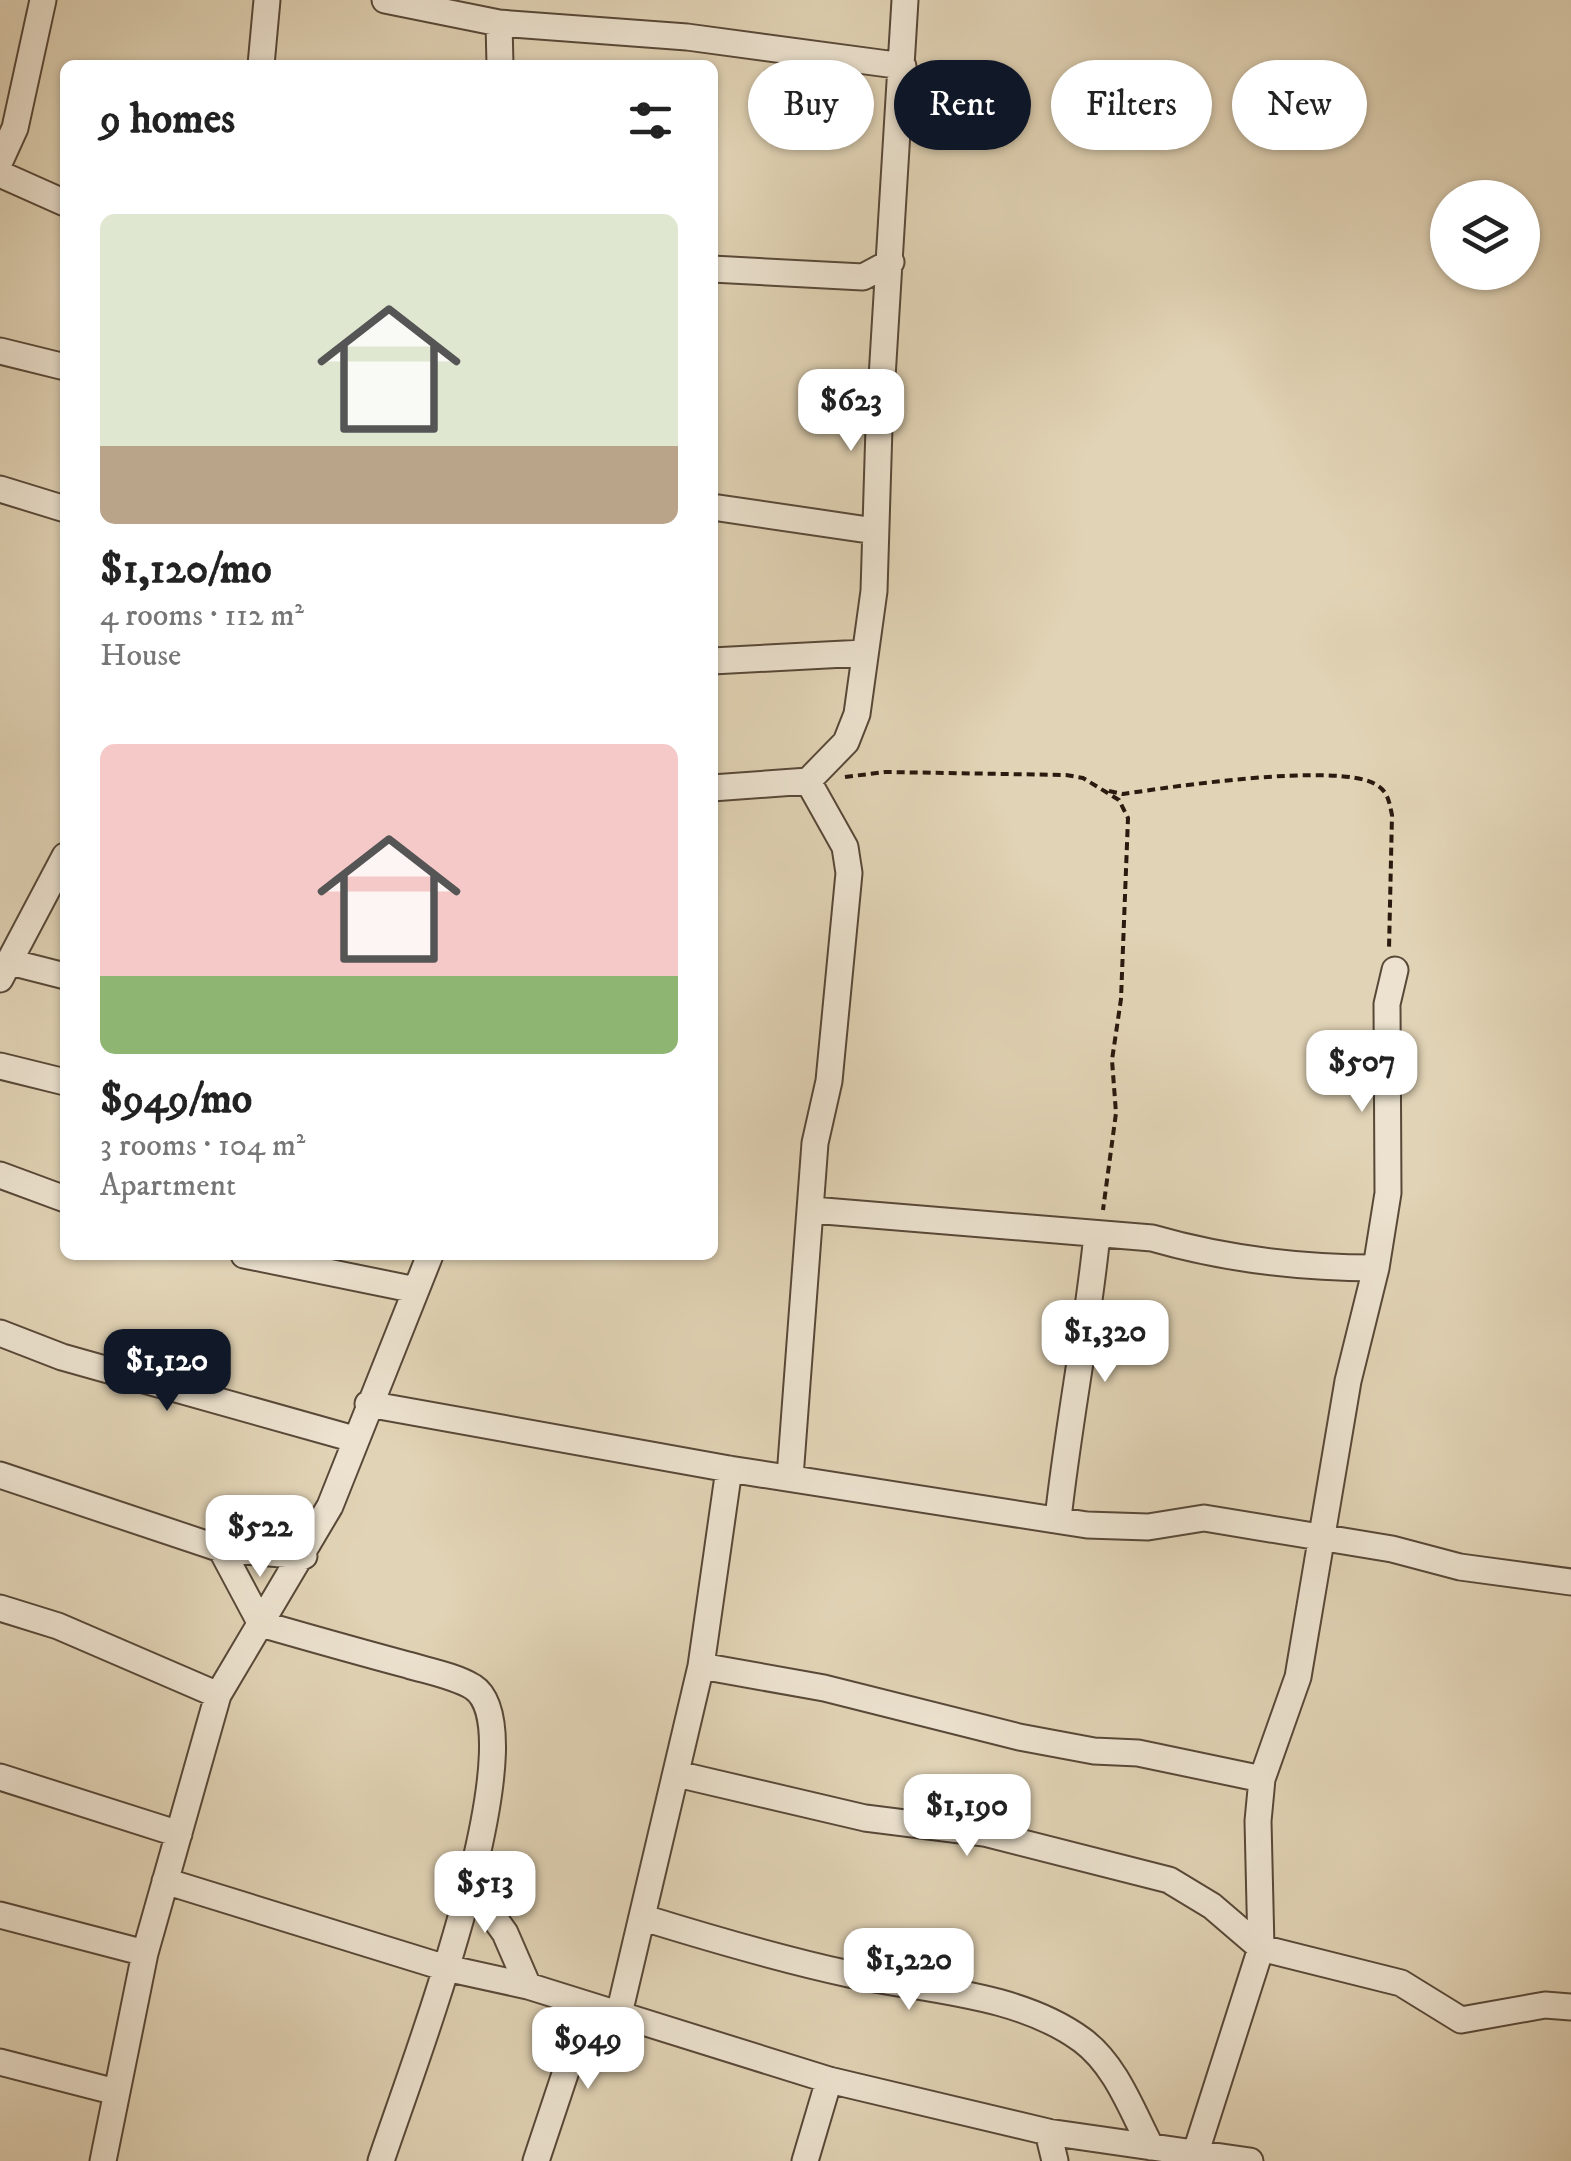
<!DOCTYPE html>
<html lang="en">
<head>
<meta charset="utf-8">
<style>
  :root { --surface:#fff; --page:#f2f2f2; --text:#222; --muted:#767676; --accent:#111827 }
  body { margin:0; font-family:"IM FELL DW Pica",serif; background:var(--page); color:var(--text); height:100vh; display:flex; flex-direction:column; font-size:38px; white-space:nowrap }
  * { box-sizing:border-box; margin:0 }
  p { font-size:32px; color:var(--muted) }
  .icon { flex:none; width:55px; height:55px; fill:none; stroke:currentColor; stroke-width:2; stroke-linecap:round; stroke-linejoin:round }
  .map { position:relative; flex:1; overflow:hidden }
  .sheet { position:absolute; left:60px; top:60px; width:658px; height:1200px; display:flex; flex-direction:column; background:var(--surface); border-radius:15px; box-shadow:0 2px 8px #0004 }
  .sheet>* { flex:none }
  .top-card { position:absolute; left:748px; top:60px; width:672px; height:90px; display:flex; gap:20px }
  .fabs { position:absolute; left:1430px; top:180px; display:grid; gap:20px }
  .fabs a { display:grid; place-items:center; width:110px; height:110px; border-radius:50%; background:var(--surface); box-shadow:0 2px 8px #0004; font-size:50px }
  .price { position:absolute; translate:-50% -85px; padding:0 22px; border-radius:20px; background:#fff; color:#222; font-size:32px; line-height:65px; filter:drop-shadow(0 2px 5px #0008) }
  .price::after { content:''; position:absolute; left:50%; top:60px; width:30px; height:22px; margin-left:-15px; background:inherit; clip-path:polygon(0 0,100% 0,50% 100%) }
  .price.current { background:var(--accent); color:#fff }
  ul { padding:0; list-style:none }
  li { display:grid; align-content:center; gap:20px; height:530px; padding:0 40px }
  li span { display:grid; place-items:center; height:310px; border-radius:15px; color:#555 }
  li>.icon { margin-inline-start:auto }
  span .icon { width:180px; height:180px; fill:#fffc; stroke-width:1 }
  li b { font-size:42px }
  h2 { display:flex; justify-content:space-between; align-items:center; height:120px; padding:0 40px; font-size:42px }
  .tag { padding:0 35px; border-radius:45px; background:var(--surface); box-shadow:0 2px 8px #0004; font-size:35px; line-height:90px }
  .tag.current { background:var(--accent); color:#fff }
  .map>svg:first-child { display:block }
</style>
</head>
<body>
<div class="map">
<svg width="1571" height="2161" viewBox="0 0 1571 2161">
  <rect width="100%" height="100%" fill="#e1d3b5"/>
  <filter id="stains"><feTurbulence type="fractalNoise" baseFrequency=".002" numOctaves="4"/><feColorMatrix values="0 0 0 0 .2 0 0 0 0 .09 0 0 0 0 .02 0 0 0 .5 -.17"/></filter>
  <radialGradient id="worn" r=".72"><stop offset=".6" stop-color="#630" stop-opacity="0"/><stop offset="1" stop-color="#630" stop-opacity=".3"/></radialGradient>
  <g fill="none" stroke-linecap="round" stroke-linejoin="round">
    <defs>
      <path id="street" d="M385 0 499 23 687 37 903 66
        M499 23 500 65
        M261 65 267 0
        M0 161 15 128 43 0
        M0 174 65 203
        M712 269 863 277 891 262
        M0 351 65 367
        M0 489 65 509
        M712 507 875 531
        M712 661 864 653
        M712 788 808 781 846 742 857 714 874 591 879 427 905 0
        M10 962 65 976
        M0 979 65 856
        M0 1066 65 1082
        M0 1175 65 1199
        M812 1210 1152 1238C1225 1259 1299 1268 1376 1268
        M244 1255 416 1290
        M0 1333 62 1357 354 1439
        M368 1404 729 1469 1087 1525 1148 1527 1204 1518 1392 1549 1460 1567 1571 1582
        M0 1475 221 1549 304 1556
        M790 1477 815 1143 829 1081 849 873 845 847 808 781
        M1058 1519C1068 1427 1086 1337 1096 1244L1102 1234
        M221 1549 261 1624C310 1638 359 1652 408 1665 428 1671 455 1676 473 1687 543 1732 404 2090 381 2161
        M0 1608 58 1626 218 1695
        M701 1666 824 1688 1019 1737 1094 1751 1138 1753 1262 1779
        M677 1774 865 1818 984 1833 1169 1880 1212 1906 1261 1948 1401 1983 1461 2020 1545 2005 1571 2007
        M0 1777 179 1834
        M165 1881 446 1968 528 1986 829 2080 1048 2132 1250 2161
        M472 1887 505 1933 528 1986
        M0 1915 145 1953
        M644 1918C712 1939 780 1959 849 1974 924 1990 1018 1993 1082 2040 1116 2065 1132 2111 1151 2147
        M619 2014 701 1666 729 1469
        M0 2062 116 2092
        M1048 2132 1055 2161
        M103 2161 145 1953 218 1695 330 1506 430 1255
        M536 2161 588 2005
        M805 2161 829 2080
        M1193 2161 1261 1948 1258 1821 1262 1779 1298 1677 1348 1381 1376 1268 1388 1193 1387 1004 1395 970"/>
    </defs>
    <!-- street casing -->
    <use href="#street" stroke="#584838" stroke-width="29"/>
    <!-- path -->
    <path stroke="#2a1a0f" stroke-width="4" stroke-dasharray="8 5" stroke-linecap="butt" d="M845 777 885 772 1066 775 1083 778 1119 800 1128 818 1121 999 1112 1060 1116 1113 1103 1210
      M1109 791 1123 794C1170 787 1337 762 1375 784 1388 791 1389 801 1392 815L1389 949"/>
    <!-- street -->
    <use href="#street" stroke="#ece2cf" stroke-width="25"/>
  </g>
  <rect width="100%" height="100%" filter="url(#stains)"/>
  <rect width="100%" height="100%" fill="url(#worn)"/>
</svg>
<div class="fabs">
<a><svg class="icon" aria-label="layers" viewBox="0 0 24 24"><path d="M12 4l9 5-9 5-9-5zM3 14l9 5 9-5"/></svg></a>
</div>
<b class="price" style="left:851px;top:454px">$623</b>
<b class="price" style="left:1362px;top:1115px">$507</b>
<b class="price" style="left:1105px;top:1385px">$1,320</b>
<b class="price current" style="left:167px;top:1414px">$1,120</b>
<b class="price" style="left:260px;top:1580px">$522</b>
<b class="price" style="left:967px;top:1859px">$1,190</b>
<b class="price" style="left:485px;top:1936px">$513</b>
<b class="price" style="left:909px;top:2013px">$1,220</b>
<b class="price" style="left:588px;top:2092px">$949</b>
<div class="top-card">
<a class="tag">Buy</a>
<a class="tag current">Rent</a>
<a class="tag">Filters</a>
<a class="tag">New</a>
</div>
<section class="sheet">
<h2>9 homes<svg class="icon" aria-label="filters" viewBox="0 0 24 24"><path d="M4 7h16M4 17h16"/><circle cx="9" cy="7" r="2"/><circle cx="15" cy="17" r="2"/></svg></h2>
<ul>
<li><span style="background:linear-gradient(#dfe7d0 75%,#b9a48a 0)"><svg class="icon" aria-label="home" viewBox="0 0 24 24"><path d="M3 11l9-7 9 7M6 9v11h12V9"/></svg></span><div><b>$1,120/mo</b><p>4 rooms · 112 m²</p><p>House</p></div></li>
<li><span style="background:linear-gradient(#f6c9c9 75%,#8fb573 0)"><svg class="icon" aria-label="home" viewBox="0 0 24 24"><path d="M3 11l9-7 9 7M6 9v11h12V9"/></svg></span><div><b>$949/mo</b><p>3 rooms · 104 m²</p><p>Apartment</p></div></li>
</ul>
</section>
</div>
</body>
</html>
